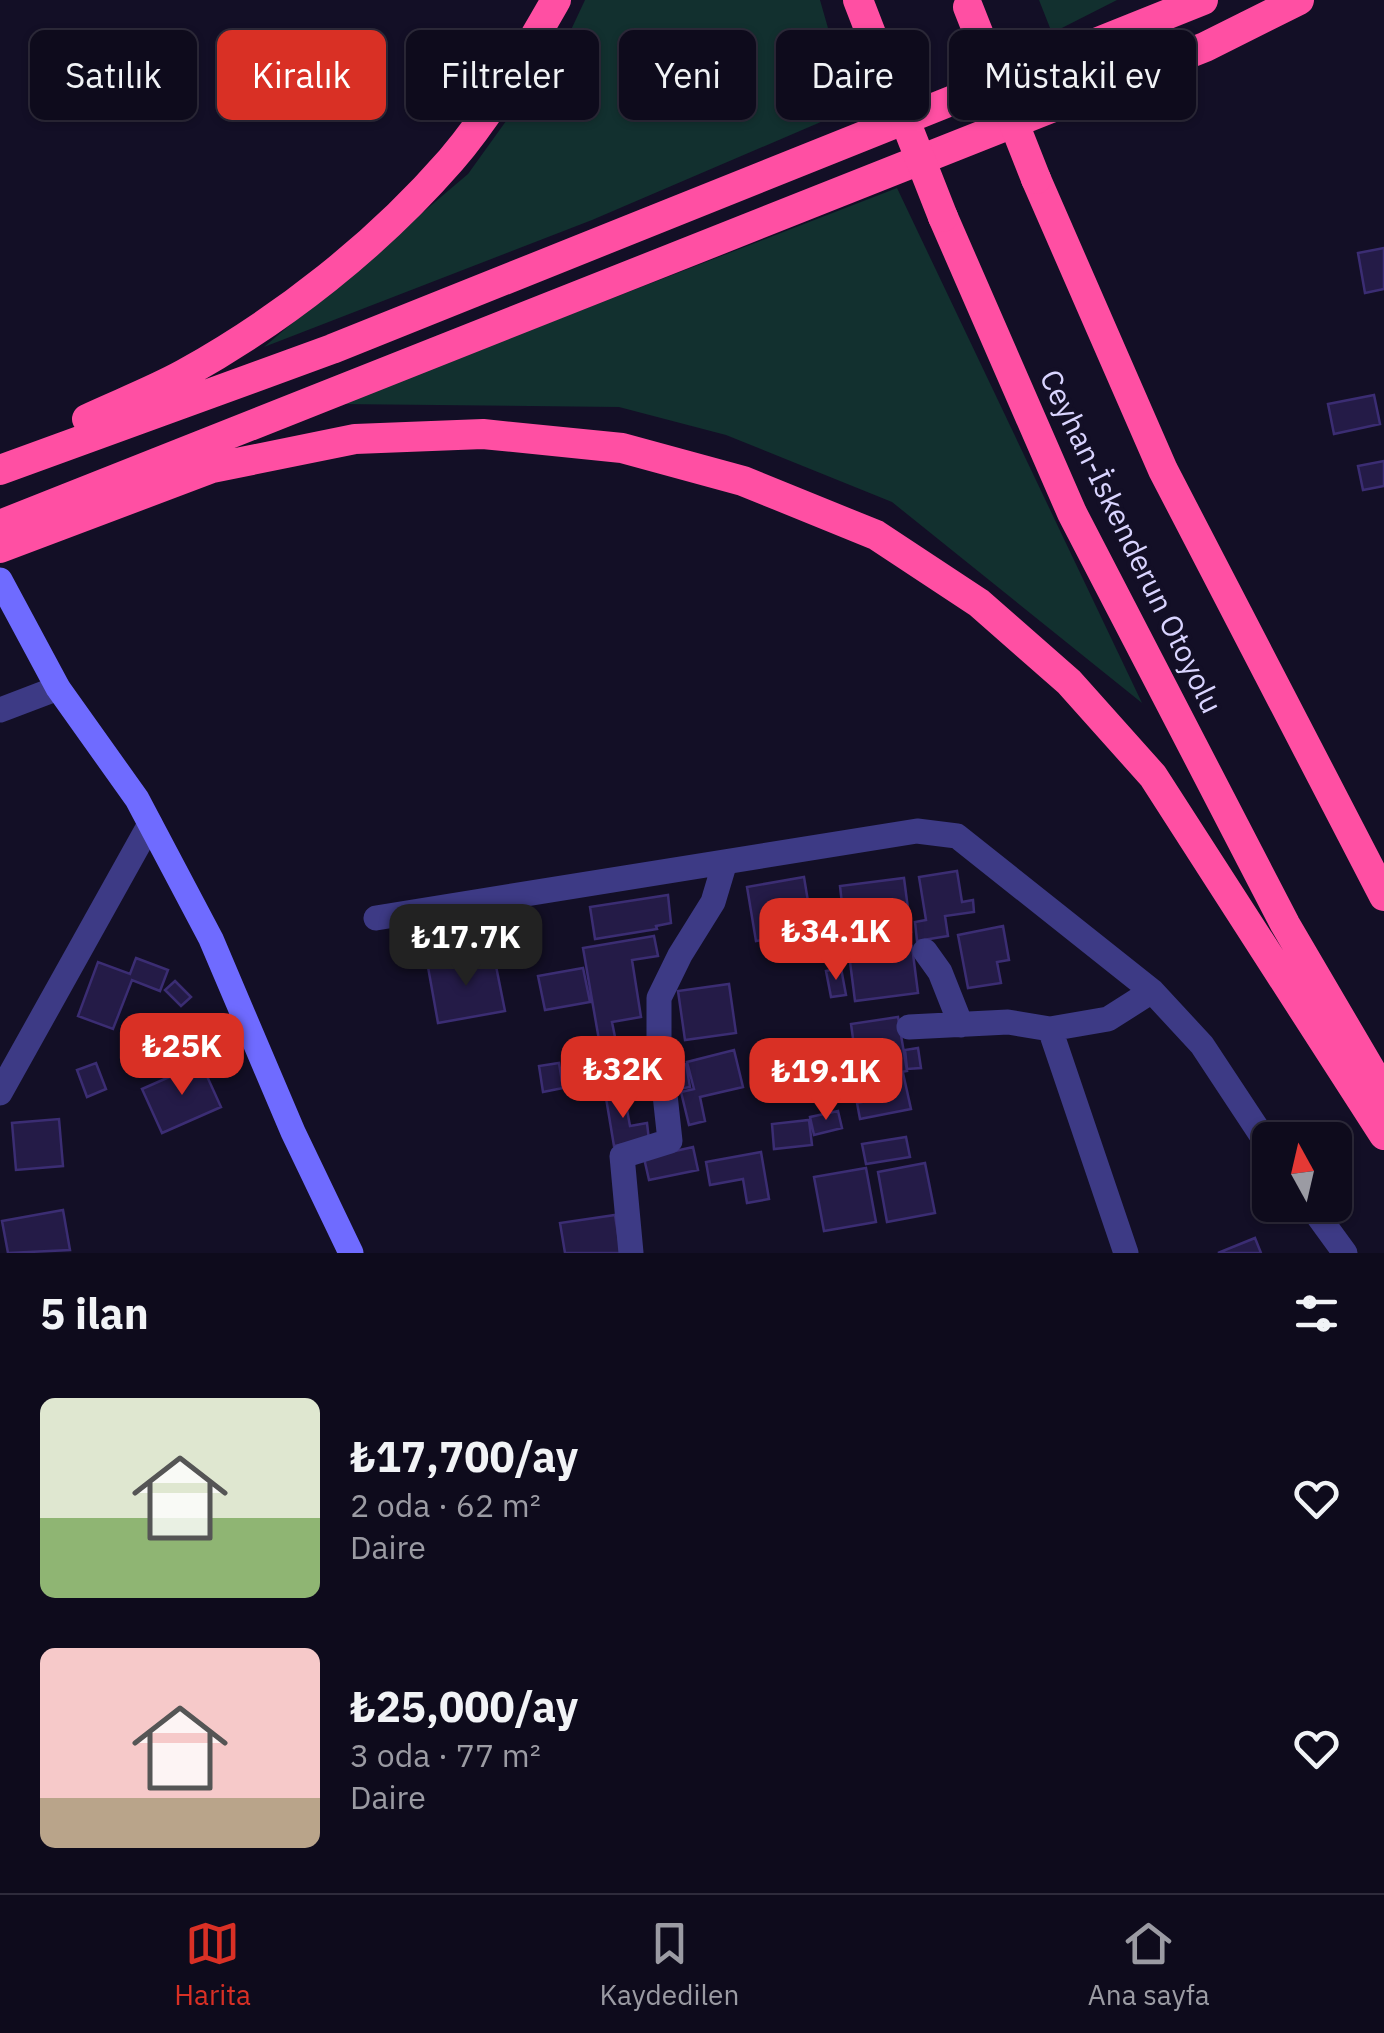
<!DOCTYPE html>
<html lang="tr">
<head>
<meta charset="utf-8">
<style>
  :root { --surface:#0e0b1c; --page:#1c1929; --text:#f1f3f6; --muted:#9b9ba3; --line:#2e2b3b; --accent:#d93025 }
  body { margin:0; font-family:"IBM Plex Sans",sans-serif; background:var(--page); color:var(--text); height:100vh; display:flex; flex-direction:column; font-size:38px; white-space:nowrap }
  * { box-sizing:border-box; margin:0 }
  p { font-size:32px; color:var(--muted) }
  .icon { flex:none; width:55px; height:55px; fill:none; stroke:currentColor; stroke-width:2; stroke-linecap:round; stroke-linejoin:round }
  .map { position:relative; height:1253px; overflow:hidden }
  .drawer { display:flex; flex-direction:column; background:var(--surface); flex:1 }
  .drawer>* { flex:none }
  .guide { position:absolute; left:30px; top:30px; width:1325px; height:90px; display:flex; gap:20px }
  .needle { width:65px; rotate:352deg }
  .fabs { position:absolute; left:1252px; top:1122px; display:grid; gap:20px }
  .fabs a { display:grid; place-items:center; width:100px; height:100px; border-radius:15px; background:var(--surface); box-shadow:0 2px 8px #0004,0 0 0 2px var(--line); font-size:50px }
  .price { position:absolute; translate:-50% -85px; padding:0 22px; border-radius:20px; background:var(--accent); color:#fff; font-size:32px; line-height:65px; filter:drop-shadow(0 2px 5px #0008) }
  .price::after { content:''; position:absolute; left:50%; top:60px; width:30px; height:22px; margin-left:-15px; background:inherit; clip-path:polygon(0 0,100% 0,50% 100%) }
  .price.on { background:#222; color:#fff }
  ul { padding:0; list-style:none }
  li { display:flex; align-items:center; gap:30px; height:250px; padding:0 40px }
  li span { display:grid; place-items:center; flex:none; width:280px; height:200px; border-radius:15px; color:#555 }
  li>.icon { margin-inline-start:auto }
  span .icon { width:120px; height:120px; fill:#fffc; stroke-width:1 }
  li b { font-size:42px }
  h2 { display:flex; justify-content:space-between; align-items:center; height:120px; padding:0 40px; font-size:42px }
  .pill { padding:0 35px; border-radius:15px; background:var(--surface); box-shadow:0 2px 8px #0004,0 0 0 2px var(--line); font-size:35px; line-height:90px }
  .pill.on { background:var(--accent); color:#fff }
  .tabs { display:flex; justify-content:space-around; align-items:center; height:140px; border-top:2px solid var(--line); background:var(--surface); font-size:28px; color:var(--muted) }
  .tabs a { display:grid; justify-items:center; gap:5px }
  .tabs .on { color:var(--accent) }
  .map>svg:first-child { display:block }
</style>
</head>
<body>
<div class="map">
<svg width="1384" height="1253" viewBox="0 0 1384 1253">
  <rect width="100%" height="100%" fill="#130f26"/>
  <!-- green -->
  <path fill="#12302f" d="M585 0H820L851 109 592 220 264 347 468 174 570 32Z
    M1039 0H1117L1052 33Z
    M897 188 1142 703 892 502 726 435 619 407 339 404Z"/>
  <!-- building -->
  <path fill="#241b47" stroke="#3b2d73" stroke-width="2.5" d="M1384 248V289L1365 293 1358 253Z
    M1374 395 1380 424 1334 434 1328 404Z
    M1384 461V486L1363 490 1358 466Z
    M957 871 962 902 973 900 974 912 945 916 948 936 917 941 915 922 926 920 919 877Z
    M804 877 813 932 756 941 747 887Z
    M904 878 911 932 846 940 840 886Z
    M668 895 671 923 656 926 657 929 595 939 590 907Z
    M1003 926 1009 960 997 962 1001 983 968 988 958 935Z
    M654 936 658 956 632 960 641 1017 612 1022 615 1037 599 1040 583 948Z
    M912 946 918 993 855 1001 849 954Z
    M494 956 505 1011 438 1023 428 967Z
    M136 958 168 970 160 991 132 980 113 1029 78 1016 98 962 130 974Z
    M583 968 590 1002 545 1010 538 976Z
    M841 968 846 995 831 997 826 971Z
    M175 981 191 997 181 1006 165 990Z
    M729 984 736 1033 685 1040 678 991Z
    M898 1017 907 1071 872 1077 868 1051 855 1053 851 1024Z
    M918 1048 921 1068 907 1069 905 1050Z
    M734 1050 743 1087 700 1097 705 1121 689 1125 681 1092 694 1089 687 1062Z
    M96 1063 106 1089 87 1097 77 1070Z
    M201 1063 221 1107 162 1133 142 1089Z
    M559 1063 563 1088 543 1092 539 1066Z
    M686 1064 690 1087 678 1089 674 1066Z
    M903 1073 911 1109 860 1119 857 1103 881 1098 877 1078Z
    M623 1088 630 1126 647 1123 649 1140 614 1146 605 1092Z
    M838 1111 842 1128 814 1135 810 1117Z
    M59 1119 63 1166 16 1170 12 1123Z
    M809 1120 812 1145 774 1149 772 1124Z
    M906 1137 910 1157 866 1164 862 1144Z
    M693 1147 698 1170 649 1180 644 1158Z
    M761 1152 769 1199 747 1203 743 1179 710 1185 706 1162Z
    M925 1163 935 1213 887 1222 878 1172Z
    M866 1168 876 1222 824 1231 814 1177Z
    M63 1210 70 1250 8 1253 2 1221Z
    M615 1215 621 1253H565L560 1223Z
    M1255 1238 1261 1253H1218Z"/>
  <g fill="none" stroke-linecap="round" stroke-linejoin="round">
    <!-- street -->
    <path stroke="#3d3a85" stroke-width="25" d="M0 710 58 688
      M376 918 917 831 957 836 1152 991 1202 1045 1270 1148
      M925 951 940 972 961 1025
      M909 1027 1008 1022 1050 1029 1108 1019 1152 991
      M1050 1029 1126 1253
      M0 1093 150 824
      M1310 1205 1345 1253
      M631 1253 622 1156 670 1141 659 1039V998L680 955 713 902 725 862"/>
    <!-- secondary -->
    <path stroke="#6f6bff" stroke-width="25" d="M0 580 58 688 137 799 211 939 293 1132 351 1253"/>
    <!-- highway -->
    <path stroke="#ff4fa3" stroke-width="30" d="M858 0 875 44
      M1036 179 1163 470 1384 896
      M943 217 1072 513 1285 924 1384 1093
      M87 419C119 404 153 391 184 374 283 319 377 245 451 160 492 112 525 54 556 0
      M0 470 332 349 1203 0
      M0 525 1205 47 1299 0
      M0 548 212 468 355 439 483 434 622 448 743 481 876 535 979 603 1069 682 1153 776 1384 1135"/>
    <!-- highway-bridge -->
    <path stroke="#ff4fa3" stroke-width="30" d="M968 7 1036 179
      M875 44 943 217"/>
  </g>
  <g text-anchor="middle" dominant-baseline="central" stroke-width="8" stroke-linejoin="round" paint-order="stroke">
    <!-- street labels -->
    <g font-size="30" fill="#d9d4ff" stroke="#130f26">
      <text transform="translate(1132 541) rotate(64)">Ceyhan-İskenderun Otoyolu</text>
    </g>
  </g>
</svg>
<div class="fabs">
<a><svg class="needle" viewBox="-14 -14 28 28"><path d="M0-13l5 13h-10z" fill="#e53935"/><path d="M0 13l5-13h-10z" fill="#9b9ba3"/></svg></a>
</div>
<b class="price" style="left:836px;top:983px">₺34.1K</b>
<b class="price on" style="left:466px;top:989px">₺17.7K</b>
<b class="price" style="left:182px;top:1098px">₺25K</b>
<b class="price" style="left:623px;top:1121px">₺32K</b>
<b class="price" style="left:826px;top:1123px">₺19.1K</b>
<div class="guide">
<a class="pill">Satılık</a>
<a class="pill on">Kiralık</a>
<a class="pill">Filtreler</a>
<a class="pill">Yeni</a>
<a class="pill">Daire</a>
<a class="pill">Müstakil ev</a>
</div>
</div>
<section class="drawer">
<h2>5 ilan<svg class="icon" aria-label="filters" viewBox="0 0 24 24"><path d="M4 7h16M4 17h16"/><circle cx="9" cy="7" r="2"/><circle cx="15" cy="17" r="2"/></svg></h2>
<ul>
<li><span style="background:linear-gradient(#dfe7d0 60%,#8fb573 0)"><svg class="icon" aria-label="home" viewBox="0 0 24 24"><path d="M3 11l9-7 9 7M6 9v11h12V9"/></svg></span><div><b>₺17,700/ay</b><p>2 oda · 62 m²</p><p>Daire</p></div><svg class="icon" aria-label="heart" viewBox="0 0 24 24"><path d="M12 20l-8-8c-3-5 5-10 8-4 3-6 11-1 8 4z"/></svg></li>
<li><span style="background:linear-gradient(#f6c9c9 75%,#b9a48a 0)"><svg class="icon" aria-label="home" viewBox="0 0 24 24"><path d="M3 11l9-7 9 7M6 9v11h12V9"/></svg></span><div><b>₺25,000/ay</b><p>3 oda · 77 m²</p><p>Daire</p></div><svg class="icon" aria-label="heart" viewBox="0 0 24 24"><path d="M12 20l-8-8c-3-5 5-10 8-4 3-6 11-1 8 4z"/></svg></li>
</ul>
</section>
<nav class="tabs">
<a class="on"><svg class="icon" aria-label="map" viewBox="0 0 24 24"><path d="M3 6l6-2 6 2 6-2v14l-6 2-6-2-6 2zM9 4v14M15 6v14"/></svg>Harita</a>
<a><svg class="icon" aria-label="saved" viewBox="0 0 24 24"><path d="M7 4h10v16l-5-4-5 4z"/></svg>Kaydedilen</a>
<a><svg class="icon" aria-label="home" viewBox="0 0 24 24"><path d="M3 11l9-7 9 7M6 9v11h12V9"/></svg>Ana sayfa</a>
</nav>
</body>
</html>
